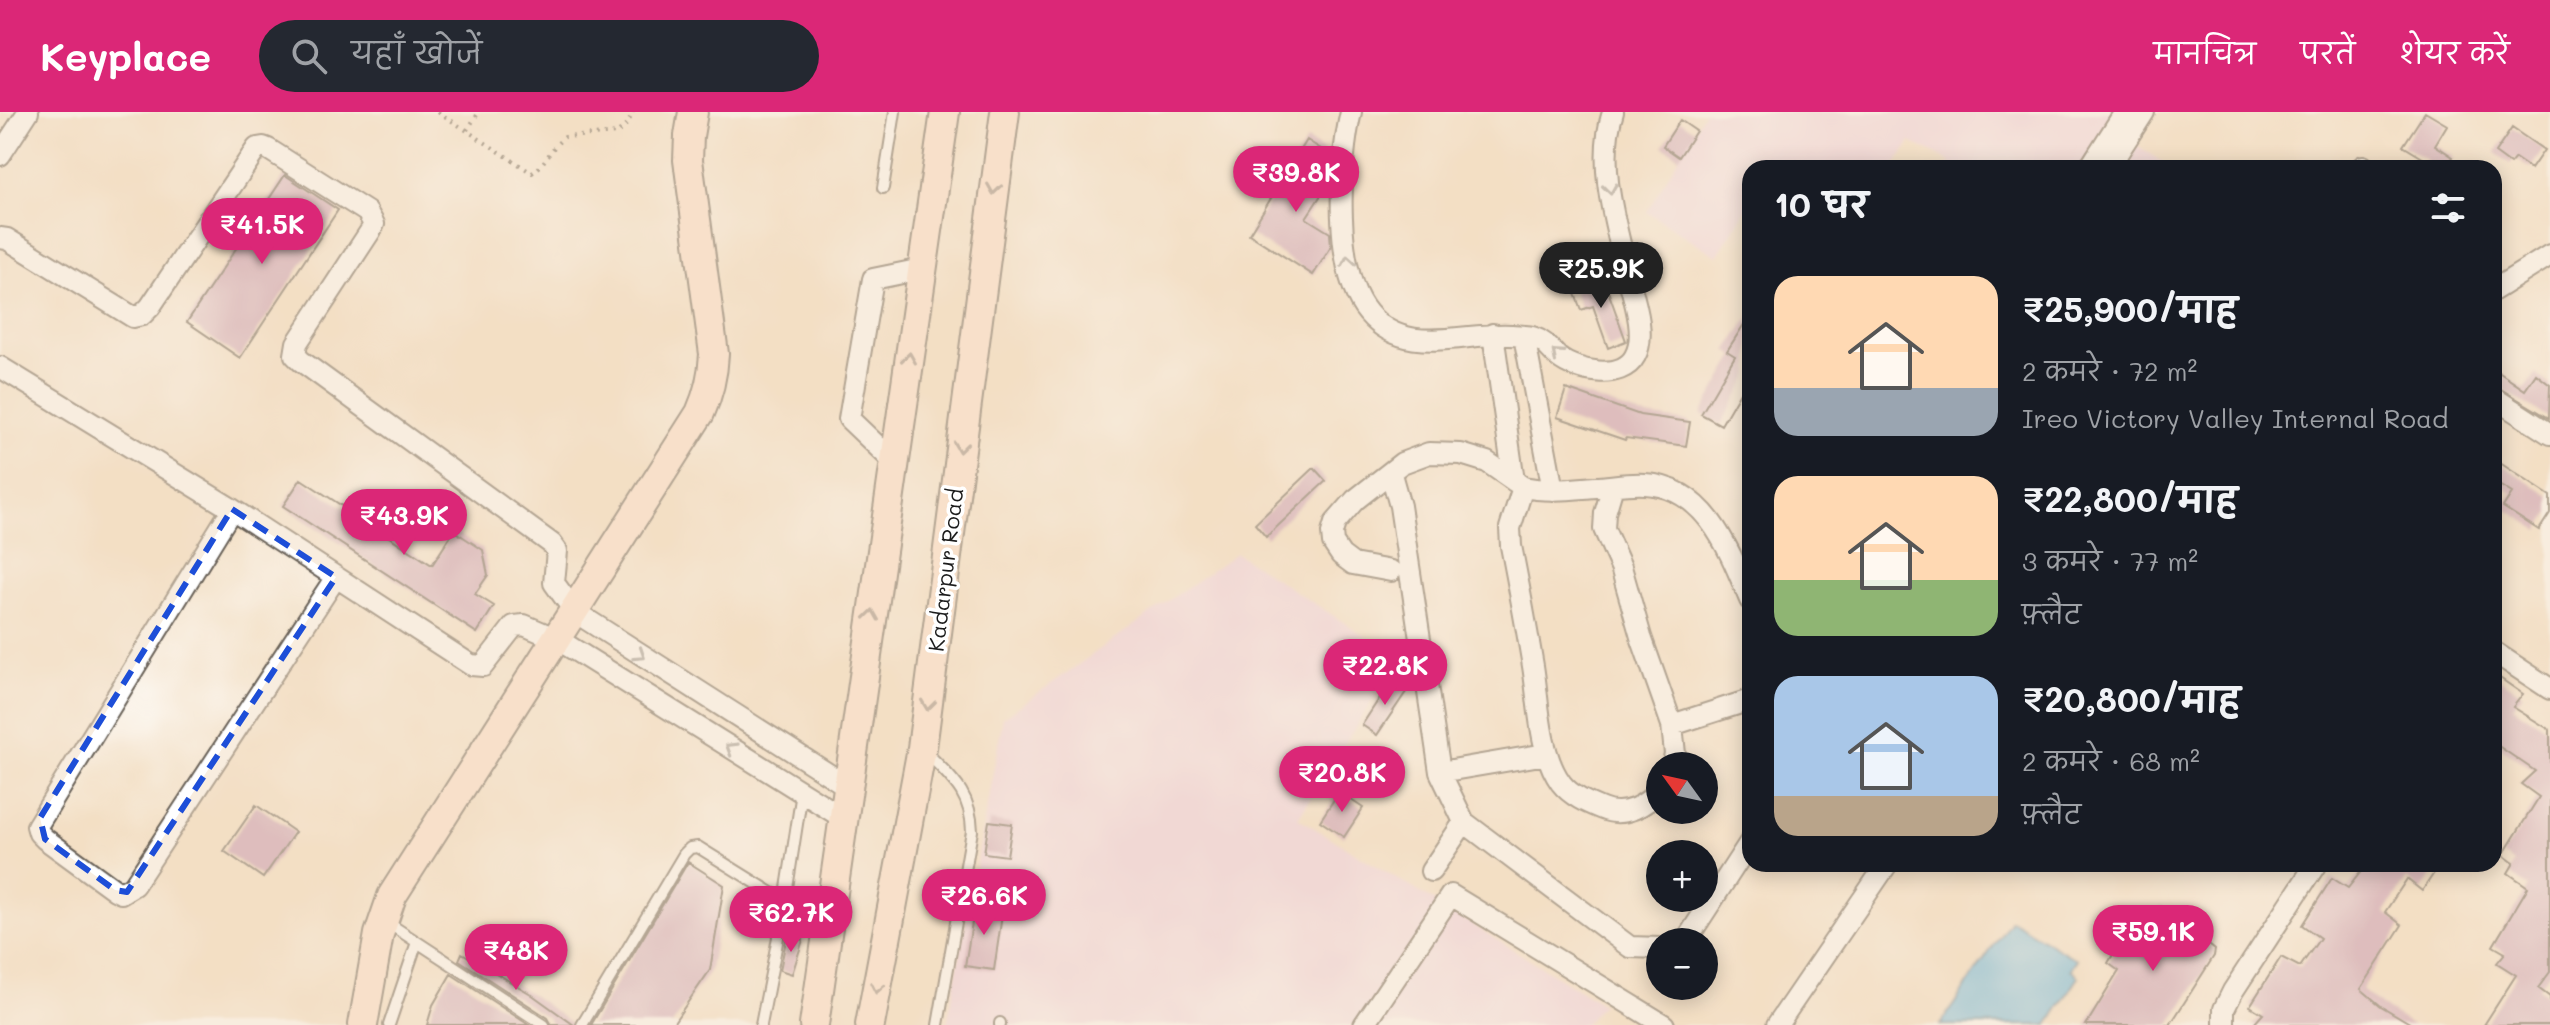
<!DOCTYPE html>
<html lang="hi">
<head>
<meta charset="utf-8">
<style>
  :root { --surface:#171b24; --page:#242831; --text:#f1f3f6; --muted:#9ea1a6; --accent:#db2777 }
  body { margin:0; font-family:Mali,"Playpen Sans Deva",sans-serif; background:var(--page); color:var(--text); height:100vh; display:flex; flex-direction:column; font-size:30px; white-space:nowrap }
  * { box-sizing:border-box; margin:0 }
  p { font-size:26px; color:var(--muted) }
  .icon { flex:none; width:44px; height:44px; fill:none; stroke:currentColor; stroke-width:2; stroke-linecap:round; stroke-linejoin:round }
  .map { position:relative; flex:1; overflow:hidden }
  .side { position:absolute; left:1742px; top:48px; width:760px; height:712px; display:flex; flex-direction:column; background:var(--surface); border-radius:24px; box-shadow:0 4px 20px #0003 }
  .side>* { flex:none }
  .needle { width:52px; rotate:303deg }
  .fabs { position:absolute; left:1646px; top:640px; display:grid; gap:16px }
  .fabs a { display:grid; place-items:center; width:72px; height:72px; border-radius:50%; background:var(--surface); box-shadow:0 4px 20px #0003; font-size:40px }
  .price { position:absolute; translate:-50% -68px; padding:0 18px; border-radius:28px; background:var(--accent); color:#fff; font-size:26px; line-height:52px; filter:drop-shadow(0 2px 4px #0008) }
  .price::after { content:''; position:absolute; left:50%; top:48px; width:24px; height:18px; margin-left:-12px; background:inherit; clip-path:polygon(0 0,100% 0,50% 100%) }
  .price.on { background:#222; color:#fff }
  ul { padding:0; list-style:none }
  li { display:flex; align-items:center; gap:24px; height:200px; padding:0 32px }
  li span { display:grid; place-items:center; flex:none; width:224px; height:160px; border-radius:24px; color:#555 }
  li>.icon { margin-inline-start:auto }
  span .icon { width:96px; height:96px; fill:#fffc; stroke-width:1 }
  li b { font-size:34px }
  h2 { display:flex; justify-content:space-between; align-items:center; height:96px; padding:0 32px; font-size:34px }
  header { display:flex; align-items:center; gap:48px; box-sizing:border-box; height:112px; padding:0 40px; background:var(--accent); color:#fff }
  header strong { font-size:38px }
  nav { display:flex; gap:44px; margin-inline-start:auto; font-size:28px }
  .search { width:560px; height:72px; background:var(--page); display:flex; align-items:center; gap:20px; box-sizing:border-box; padding:0 28px; border-radius:44px; color:var(--muted); font-size:30px }
  .map>svg:first-child { display:block }
</style>
</head>
<body>
<header>
<strong>Keyplace</strong>
<div class="search"><svg class="icon" aria-label="search" viewBox="0 0 24 24"><circle cx="10" cy="10" r="6"/><path d="M15 15l6 6"/></svg>यहाँ खोजें</div>
<nav><a>मानचित्र</a><a>परतें</a><a>शेयर करें</a></nav>
</header>
<div class="map">
<svg width="2550" height="913" viewBox="0 0 2550 913">
  <rect width="100%" height="100%" fill="#fff"/>
  <filter id="ink" filterUnits="userSpaceOnUse"><feTurbulence type="fractalNoise" baseFrequency=".0125" numOctaves="2"/><feDisplacementMap in="SourceGraphic" scale="16" xChannelSelector="R" yChannelSelector="G"/><feConvolveMatrix kernelMatrix="1 2 1 2 8 2 1 2 1" color-interpolation-filters="sRGB"/></filter>
  <filter id="wash" filterUnits="userSpaceOnUse"><feTurbulence type="fractalNoise" baseFrequency=".006" numOctaves="4" result="noise"/><feDisplacementMap in="SourceGraphic" scale="32" xChannelSelector="R" yChannelSelector="G"/><feGaussianBlur stdDeviation="1.8" result="paint"/><feColorMatrix in="noise" values="0 0 0 0 0 0 0 0 0 0 0 0 0 0 0 0 0 1.4 0 .05"/><feComposite in="paint" operator="in"/></filter>
  <g filter="url(#wash)">
    <rect width="100%" height="100%" fill="#f3dfc4"/>
    <!-- built -->
    <path fill="#efd0e6" d="M1705 0H2132L2119 22 2171 56H1948L1951 50 1911 30 1893 56H1750V91L1717 144 1647 100Z
      M1236 441 1399 546 1298 706 1602 892 1584 913H947L1003 606Z"/>
    <!-- water -->
    <path fill="#67b9e3" stroke="#426a80" stroke-width="2" d="M2011 808 2077 848 2071 857 2079 865 2048 913H1940Z"/>
    <g id="blocks">
      <!-- building -->
      <path fill="#c596b3" d="M2425 0 2447 13 2435 33 2453 45 2446 56H2421L2426 48 2403 34Z
        M1680 8 1696 19 1679 45 1663 34Z
        M2512 16 2544 38 2531 57 2515 46 2510 52 2495 41Z
        M1307 28 1324 39 1318 47 1325 51 1311 73 1323 80 1306 106 1330 121 1331 135 1313 163 1249 122Z
        M285 63 338 98 240 246 187 210Z
        M1603 165 1626 229 1608 236 1593 194 1581 198 1573 176Z
        M1750 203V263L1721 313 1701 302 1735 244 1727 239Z
        M2494 257 2525 278 2536 262 2550 273 2549 306 2494 273Z
        M1566 277 1640 303 1690 310 1686 334 1626 326 1625 328 1557 305Z
        M2494 347 2550 384V401L2539 418 2503 395 2512 381 2494 370Z
        M1314 356 1326 369 1266 425 1255 412Z
        M301 367 432 453 454 419 483 438 488 463 475 482 494 494 477 521 283 394Z
        M2494 562 2523 582 2513 595 2550 618V860L2538 876 2550 885V913H2484L2516 863 2497 851 2505 841 2493 834 2528 775 2508 761 2514 751 2503 743 2539 685 2521 672 2535 659 2494 631Z
        M1392 567 1408 577 1377 623 1362 613Z
        M1339 680 1363 696 1344 725 1320 709Z
        M256 693 295 720 263 766 224 739Z
        M989 709 1012 712 1007 744 984 741Z
        M688 750 724 773 710 858 672 913H591Z
        M2367 752H2440L2422 779 2407 767 2385 800 2402 813 2361 877 2381 894 2413 913H2253L2263 902 2250 894 2281 845 2300 855 2320 826 2302 813 2332 766 2348 776Z
        M975 792 1003 796 994 858 965 854Z
        M2161 794 2215 838 2214 844 2170 913H2086L2119 859 2108 851 2138 801 2151 810Z
        M787 823 803 828 792 862 780 858Z
        M462 841 531 882 574 913H552L548 906 459 848Z
        M451 862 529 913H427L433 893Z"/>
    </g>
  </g>
  <g filter="url(#ink)">
    <use href="#blocks" fill-opacity="0" stroke="#676057" stroke-width="2"/>
    <g fill="none" stroke-linecap="round" stroke-linejoin="round">
      <defs>
        <path id="lane" d="M883 76 895 0
          M925 639C951 666 971 680 972 719L938 913
          M785 789 802 680
          M385 809 544 913
          M389 913 417 830
          M582 913 684 742 690 736 698 735 785 789 761 913
          M1000 913V911"/>
        <path id="street" d="M1351 0C1339 50 1333 160 1368 201 1406 246 1461 220 1511 223 1519 224 1528 223 1535 226 1545 229 1551 239 1558 245 1576 260 1622 269 1635 244 1648 221 1631 179 1626 156 1614 107 1597 49 1613 0
          M0 43 28 0
          M2090 55 2125 0
          M2108 56 2144 0
          M2361 56 2363 54
          M0 126 7 127 133 205 142 203 150 195 257 36 263 35 268 37 367 100 374 112 371 118 297 231 295 243 301 249 552 432 557 439 554 471 575 500 847 674
          M2494 178 2550 143
          M1493 222 1514 369
          M1524 224 1553 378
          M0 255 232 397 471 553 483 554 514 514 524 513 557 527 845 707
          M2494 286 2550 322
          M894 350 849 307 873 167 922 157
          M1391 362 1400 394 1440 660 1464 710 1431 759
          M1613 374 1605 401 1604 417 1621 455 1641 525 1672 613 1675 642 1672 654
          M232 397 37 714 39 721 45 727 115 778 121 781 134 773 336 465
          M1391 459 1353 452 1341 443 1333 431 1332 421 1335 411 1355 388 1402 351 1429 341 1461 342 1487 350 1523 375
          M2494 540 2550 577
          M1672 613 1750 588
          M1440 660 1546 642
          M1660 677C1646 694 1624 706 1602 697 1587 691 1571 684 1561 671 1539 641 1539 590 1533 554 1526 513 1519 474 1511 434L1510 416 1523 375C1547 380 1571 377 1596 375 1612 374 1629 371 1645 372 1707 375 1730 440 1750 488
          M1464 710 1630 835 1660 836
          M1685 830 1750 730
          M1364 913 1451 783 1664 913
          M1777 913 1887 752
          M2224 913V897L2233 879 2316 752"/>
        <path id="secondary" d="M363 913 379 822 392 784 700 301C709 281 713 264 714 242L688 48 689 24 693 0
          M814 913 945 0
          M870 913 922 636 1005 0"/>
      </defs>
      <!-- lane casing -->
      <use href="#lane" stroke="#676057" stroke-width="14"/>
      <!-- street casing -->
      <use href="#street" stroke="#676057" stroke-width="24"/>
      <!-- secondary casing -->
      <use href="#secondary" stroke="#676057" stroke-width="32"/>
      <!-- path -->
      <path stroke="#676057" stroke-width="4" stroke-dasharray="2 6" stroke-linecap="butt" d="M438 0 532 61C546 52 551 34 565 25L618 21 628 11 633 0
        M467 18 479 0"/>
      <!-- lane -->
      <use href="#lane" stroke="#fff" stroke-width="10"/>
      <!-- street -->
      <use href="#street" stroke="#fff" stroke-width="20"/>
      <!-- secondary -->
      <use href="#secondary" stroke="#fee3d1" stroke-width="28"/>
    </g>
    <!-- one-way arrows -->
    <defs><path id="oneway-chevron" d="M-2-3.5L2.5 0L-2 3.5" fill="none" stroke-width="1.6" stroke-linecap="round" stroke-linejoin="round" transform="scale(2)"/></defs>
    <g stroke="#988980">
      <use href="#oneway-chevron" transform="translate(994 77) rotate(98)"/>
      <use href="#oneway-chevron" transform="translate(909 246) rotate(-82)"/>
      <use href="#oneway-chevron" transform="translate(960 335) rotate(97)"/>
      <use href="#oneway-chevron" transform="translate(872 503) rotate(-82)"/>
      <use href="#oneway-chevron" transform="translate(928 593) rotate(97)"/>
      <use href="#oneway-chevron" transform="translate(877 876) rotate(101)"/>
    </g>
    <g stroke="#999">
      <use href="#oneway-chevron" transform="translate(1610 77) rotate(82)"/>
      <use href="#oneway-chevron" transform="translate(1348 149) rotate(-100)"/>
      <use href="#oneway-chevron" transform="translate(1557 242) rotate(-139)"/>
      <use href="#oneway-chevron" transform="translate(640 543) rotate(33)"/>
      <use href="#oneway-chevron" transform="translate(731 636) rotate(-148)"/>
    </g>
  </g>
  <!-- marked area -->
  <path d="M0 0H2550V913H0ZM232 397 336 465 127 780 115 778 45 727 40 706Z" fill="#f3dfc4" fill-opacity=".55" fill-rule="evenodd"/>
  <path fill="none" stroke="#1d4ed8" stroke-width="6" stroke-dasharray="16 10" stroke-linejoin="round" d="M232 397 336 465 127 780 115 778 45 727 40 706Z"/>
  <g text-anchor="middle" dominant-baseline="central" stroke-width="7" stroke-linejoin="round" paint-order="stroke">
    <!-- street labels -->
    <g font-size="22" fill="#1c1c1c" stroke="#fff">
      <text transform="translate(945 458) rotate(-83)">Kadarpur Road</text>
    </g>
  </g>
</svg>
<div class="fabs">
<a><svg class="needle" viewBox="-14 -14 28 28"><path d="M0-13l5 13h-10z" fill="#e53935"/><path d="M0 13l5-13h-10z" fill="#9ea1a6"/></svg></a>
<a>+</a>
<a>−</a>
</div>
<b class="price" style="left:1296px;top:102px">₹39.8K</b>
<b class="price" style="left:262px;top:154px">₹41.5K</b>
<b class="price on" style="left:1601px;top:198px">₹25.9K</b>
<b class="price" style="left:404px;top:445px">₹43.9K</b>
<b class="price" style="left:1385px;top:595px">₹22.8K</b>
<b class="price" style="left:1342px;top:702px">₹20.8K</b>
<b class="price" style="left:984px;top:825px">₹26.6K</b>
<b class="price" style="left:791px;top:842px">₹62.7K</b>
<b class="price" style="left:2153px;top:861px">₹59.1K</b>
<b class="price" style="left:516px;top:880px">₹48K</b>
<section class="side">
<h2>10 घर<svg class="icon" aria-label="filters" viewBox="0 0 24 24"><path d="M4 7h16M4 17h16"/><circle cx="9" cy="7" r="2"/><circle cx="15" cy="17" r="2"/></svg></h2>
<ul>
<li><span style="background:linear-gradient(#ffd9b3 70%,#9aa5b1 0)"><svg class="icon" aria-label="home" viewBox="0 0 24 24"><path d="M3 11l9-7 9 7M6 9v11h12V9"/></svg></span><div><b>₹25,900/माह</b><p>2 कमरे · 72 m²</p><p>Ireo Victory Valley Internal Road</p></div></li>
<li><span style="background:linear-gradient(#ffd9b3 65%,#8fb573 0)"><svg class="icon" aria-label="home" viewBox="0 0 24 24"><path d="M3 11l9-7 9 7M6 9v11h12V9"/></svg></span><div><b>₹22,800/माह</b><p>3 कमरे · 77 m²</p><p>फ़्लैट</p></div></li>
<li><span style="background:linear-gradient(#a9c7e8 75%,#b9a48a 0)"><svg class="icon" aria-label="home" viewBox="0 0 24 24"><path d="M3 11l9-7 9 7M6 9v11h12V9"/></svg></span><div><b>₹20,800/माह</b><p>2 कमरे · 68 m²</p><p>फ़्लैट</p></div></li>
</ul>
</section>
</div>
</body>
</html>
